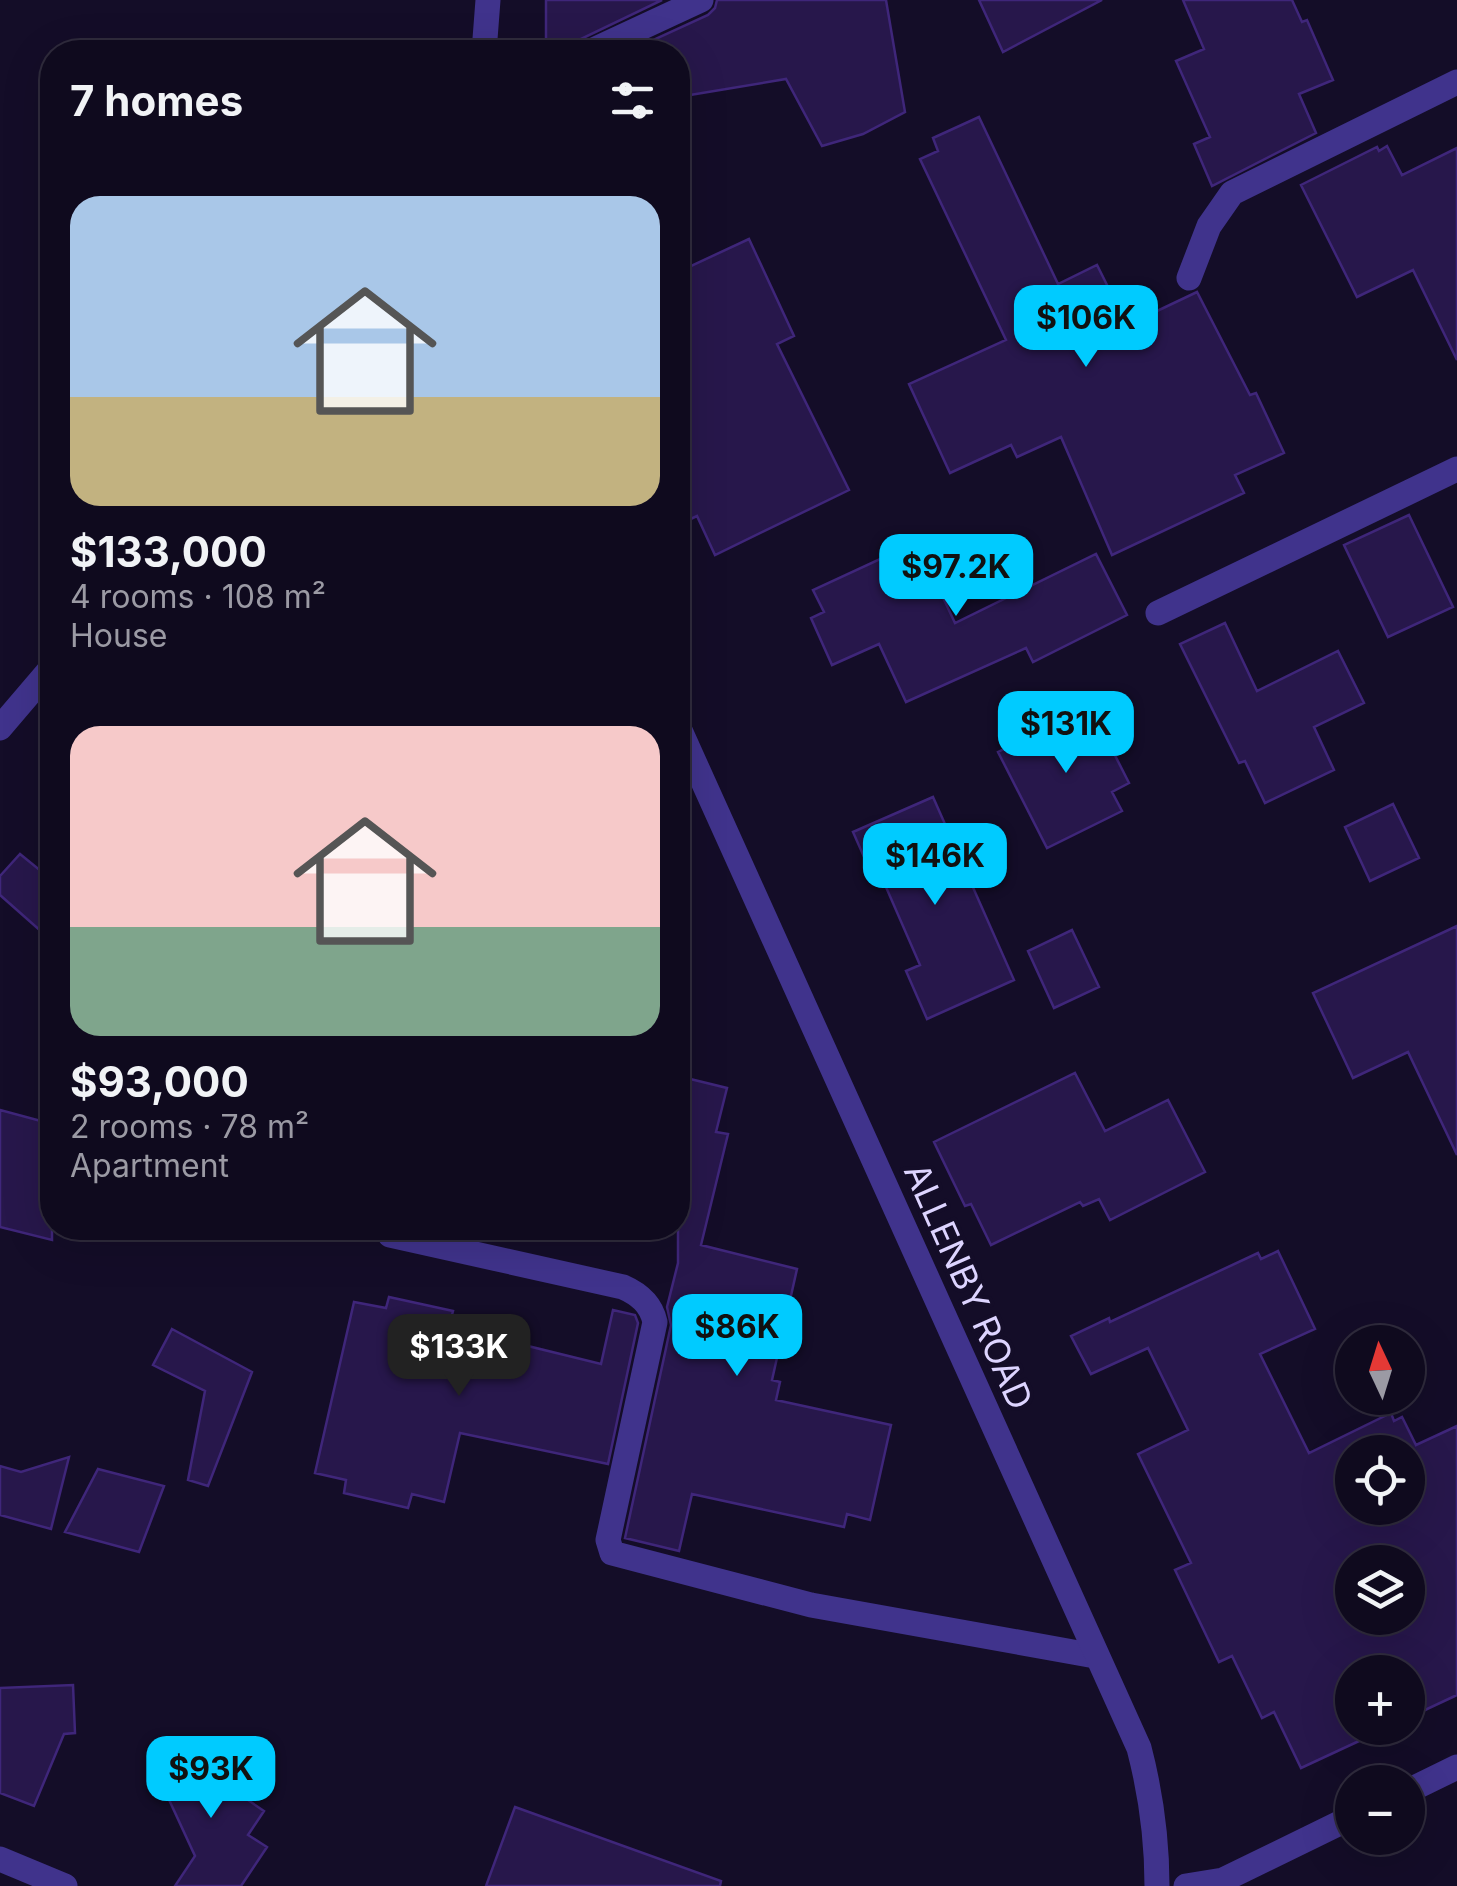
<!DOCTYPE html>
<html lang="en">
<head>
<meta charset="utf-8">
<style>
  :root { --surface:#0f0a1e; --page:#1d182b; --text:#f1f3f6; --muted:#9b9aa4; --line:#2f2b3c; --accent:#00cbff }
  body { margin:0; font-family:Inter,sans-serif; background:var(--page); color:var(--text); height:100vh; display:flex; flex-direction:column; font-size:38px; white-space:nowrap }
  * { box-sizing:border-box; margin:0 }
  p { font-size:32px; color:var(--muted) }
  .icon { flex:none; width:55px; height:55px; fill:none; stroke:currentColor; stroke-width:2; stroke-linecap:round; stroke-linejoin:round }
  .map { position:relative; flex:1; overflow:hidden }
  .sheet { position:absolute; left:40px; top:40px; width:650px; height:1200px; display:flex; flex-direction:column; background:var(--surface); border-radius:40px; box-shadow:0 10px 40px #0002,0 0 0 2px var(--line) }
  .sheet>* { flex:none }
  .needle { width:65px; rotate:356deg }
  .fabs { position:absolute; left:1335px; top:1325px; display:grid; gap:20px }
  .fabs a { display:grid; place-items:center; width:90px; height:90px; border-radius:50%; background:var(--surface); box-shadow:0 10px 40px #0002,0 0 0 2px var(--line); font-size:50px }
  .price { position:absolute; translate:-50% -85px; padding:0 22px; border-radius:20px; background:var(--accent); color:#111; font-size:32px; line-height:65px; filter:drop-shadow(0 2px 5px #0008) }
  .price::after { content:''; position:absolute; left:50%; top:60px; width:30px; height:22px; margin-left:-15px; background:inherit; clip-path:polygon(0 0,100% 0,50% 100%) }
  .price.selected { background:#222; color:#fff }
  ul { padding:0; list-style:none }
  li { display:grid; align-content:center; gap:20px; height:530px; padding:0 30px }
  li span { display:grid; place-items:center; height:310px; border-radius:30px; color:#555 }
  li>.icon { margin-inline-start:auto }
  span .icon { width:180px; height:180px; fill:#fffc; stroke-width:1 }
  li b { font-size:42px }
  h2 { display:flex; justify-content:space-between; align-items:center; height:120px; padding:0 30px; font-size:42px }
  .map>svg:first-child { display:block }
</style>
</head>
<body>
<div class="map">
<svg width="1457" height="1886" viewBox="0 0 1457 1886">
  <rect width="100%" height="100%" fill="#140d28"/>
  <!-- building -->
  <path fill="#27174b" stroke="#3f267a" stroke-width="2.5" fill-rule="evenodd" d="M546 0H662L554 52H546Z
    M717 0H886L905 112 863 134 822 146 786 79 678 97V52H643L640 46 708 15 715 8Z
    M979 0H1102L1003 52Z
    M1183 0H1292L1302 22 1307 20 1333 80 1299 94 1316 133 1212 186 1194 144 1210 137 1176 61 1204 49Z
    M979 117 1058 284 1097 265 1122 315 1131 312 1136 321 1197 292 1250 395 1256 393 1284 453 1235 475 1244 493 1112 555 1061 437 1017 457 1011 445 950 473 909 384 1006 340 920 159 938 151 933 138Z
    M1387 146 1402 175 1457 148V360L1413 270 1357 297 1301 185 1377 147 1379 151Z
    M749 239 794 336 777 344 849 490 715 555 697 516 678 525V272Z
    M1409 515 1453 607 1388 637 1344 545Z
    M917 542 955 623 1096 554 1127 615 1033 662 1026 648 906 702 879 644 832 665 811 618 824 612 813 590Z
    M1225 623 1257 691 1338 651 1364 703 1314 727 1334 770 1265 803 1245 761 1239 763 1180 644Z
    M1090 706 1129 783 1112 792 1122 811 1047 848 998 752Z
    M933 797 1014 980 927 1019 906 971 920 965 879 871 872 875 853 832Z
    M1393 804 1419 858 1370 881 1345 827Z
    M20 854 52 880V941L0 895V876Z
    M1457 926V1155L1408 1052 1353 1078 1313 993Z
    M1072 930 1099 987 1054 1008 1028 951Z
    M1075 1073 1105 1131 1168 1100 1205 1172 1110 1220 1099 1199 1083 1206 1080 1202 991 1245 971 1204 965 1206 934 1142Z
    M678 1076 727 1088 716 1132 728 1134 701 1245 797 1269 772 1380 780 1382 776 1400 891 1425 870 1520 847 1514 844 1527 692 1494 679 1551 625 1538 671 1325 667 1307 678 1263Z
    M0 1110 52 1124V1240L0 1227Z
    M1278 1251 1315 1329 1260 1354 1309 1453 1391 1413 1394 1421 1402 1417 1416 1445 1457 1426V1695L1408 1718V1672H1352V1728H1387L1301 1768 1274 1712 1262 1718 1232 1656 1219 1662 1175 1570 1191 1563 1138 1454 1188 1430 1148 1348 1091 1374 1071 1336 1109 1318 1110 1322 1258 1253 1261 1259ZM1352 1452H1408V1508H1352ZM1352 1562H1408V1618H1352Z
    M389 1297 453 1311 450 1323 484 1331 483 1335 601 1364 613 1310 635 1315 638 1323 608 1464 460 1433 444 1502 412 1494 408 1508 344 1493 346 1480 315 1473 354 1302 386 1308Z
    M172 1329 252 1372 208 1486 188 1480 205 1391 153 1365Z
    M69 1457 51 1529 0 1515V1466L21 1472Z
    M98 1469 164 1486 139 1552 65 1532Z
    M73 1685 75 1733 64 1734 34 1806 0 1793V1688Z
    M202 1743 220 1781 264 1811 248 1835 267 1847 241 1886H175L195 1856 153 1765Z
    M515 1807 721 1881 720 1886H486Z"/>
  <g fill="none" stroke-linecap="round" stroke-linejoin="round">
    <!-- lane -->
    <path stroke="#40338c" stroke-width="25" d="M390 1235 623 1287C639 1294 651 1304 655 1322L608 1540 612 1553 811 1605 1095 1656"/>
    <!-- street -->
    <path stroke="#40338c" stroke-width="25" d="M484 52 488 0
      M589 52 701 0
      M1189 278 1209 226 1232 193 1457 82
      M1158 613 1457 469
      M678 726 1139 1748C1151 1794 1157 1838 1157 1886
      M0 728 52 667
      M1408 1791 1457 1767
      M0 1859 65 1886
      M1186 1886 1223 1880 1352 1817"/>
  </g>
  <g text-anchor="middle" dominant-baseline="central" stroke-width="8" stroke-linejoin="round" paint-order="stroke">
    <!-- street labels -->
    <g font-size="35" fill="#ddd4ff" stroke="#140d28">
      <text transform="translate(969 1286) rotate(66)">ALLENBY ROAD</text>
    </g>
  </g>
</svg>
<div class="fabs">
<a><svg class="needle" viewBox="-14 -14 28 28"><path d="M0-13l5 13h-10z" fill="#e53935"/><path d="M0 13l5-13h-10z" fill="#9b9aa4"/></svg></a>
<a><svg class="icon" aria-label="locate" viewBox="0 0 24 24"><circle cx="12" cy="12" r="6"/><path d="M12 2v4M12 18v4M2 12h4M18 12h4"/></svg></a>
<a><svg class="icon" aria-label="layers" viewBox="0 0 24 24"><path d="M12 4l9 5-9 5-9-5zM3 14l9 5 9-5"/></svg></a>
<a>+</a>
<a>−</a>
</div>
<b class="price" style="left:1086px;top:370px">$106K</b>
<b class="price" style="left:956px;top:619px">$97.2K</b>
<b class="price" style="left:1066px;top:776px">$131K</b>
<b class="price" style="left:935px;top:908px">$146K</b>
<b class="price" style="left:737px;top:1379px">$86K</b>
<b class="price selected" style="left:459px;top:1399px">$133K</b>
<b class="price" style="left:211px;top:1821px">$93K</b>
<section class="sheet">
<h2>7 homes<svg class="icon" aria-label="filters" viewBox="0 0 24 24"><path d="M4 7h16M4 17h16"/><circle cx="9" cy="7" r="2"/><circle cx="15" cy="17" r="2"/></svg></h2>
<ul>
<li><span style="background:linear-gradient(#a9c7e8 65%,#c2b280 0)"><svg class="icon" aria-label="home" viewBox="0 0 24 24"><path d="M3 11l9-7 9 7M6 9v11h12V9"/></svg></span><div><b>$133,000</b><p>4 rooms · 108 m²</p><p>House</p></div></li>
<li><span style="background:linear-gradient(#f6c9c9 65%,#7fa58c 0)"><svg class="icon" aria-label="home" viewBox="0 0 24 24"><path d="M3 11l9-7 9 7M6 9v11h12V9"/></svg></span><div><b>$93,000</b><p>2 rooms · 78 m²</p><p>Apartment</p></div></li>
</ul>
</section>
</div>
</body>
</html>
